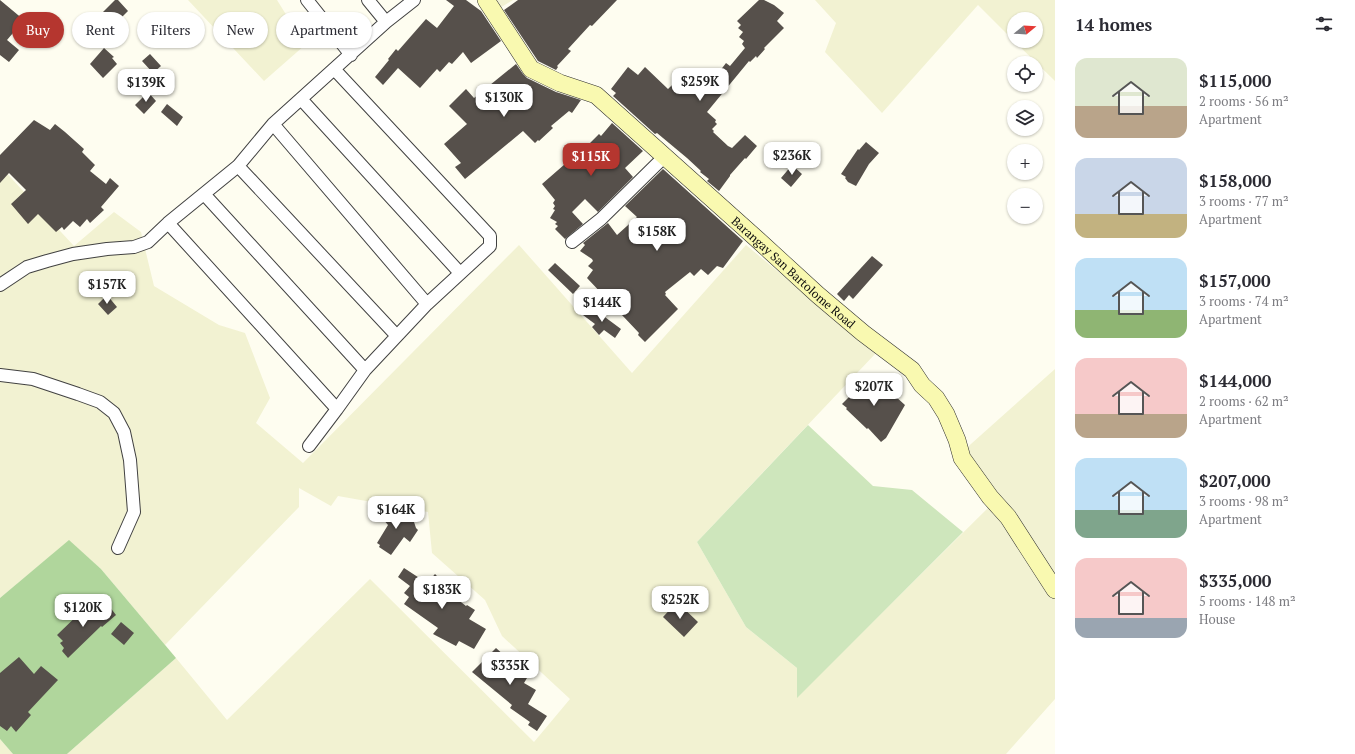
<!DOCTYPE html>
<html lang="en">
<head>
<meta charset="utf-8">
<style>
  :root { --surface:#fff; --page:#f7f7f7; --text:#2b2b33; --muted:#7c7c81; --accent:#b5362f }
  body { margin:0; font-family:"PT Serif",serif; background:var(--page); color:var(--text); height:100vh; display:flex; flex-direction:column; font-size:15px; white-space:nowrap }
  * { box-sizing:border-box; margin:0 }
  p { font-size:13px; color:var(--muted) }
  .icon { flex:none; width:22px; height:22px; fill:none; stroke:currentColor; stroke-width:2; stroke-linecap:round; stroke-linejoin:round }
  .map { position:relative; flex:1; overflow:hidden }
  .sheet { display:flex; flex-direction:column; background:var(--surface); width:300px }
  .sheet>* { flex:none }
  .top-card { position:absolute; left:12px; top:12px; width:380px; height:36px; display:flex; gap:8px }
  .needle { width:26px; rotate:72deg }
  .buttons { position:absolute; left:1007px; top:12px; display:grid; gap:8px }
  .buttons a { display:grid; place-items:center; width:36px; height:36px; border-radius:50%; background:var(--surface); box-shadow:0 1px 3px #0004; font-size:20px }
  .price { position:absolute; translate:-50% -34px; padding:0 9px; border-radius:8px; background:#fff; color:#222; font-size:13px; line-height:26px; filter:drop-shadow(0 1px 2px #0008) }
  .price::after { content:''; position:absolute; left:50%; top:24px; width:12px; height:9px; margin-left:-6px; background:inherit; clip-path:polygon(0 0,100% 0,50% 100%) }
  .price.on { background:var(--accent); color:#fff }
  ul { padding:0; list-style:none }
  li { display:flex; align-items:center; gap:12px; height:100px; padding:0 20px }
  li span { display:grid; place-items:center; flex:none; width:112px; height:80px; border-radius:12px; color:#555 }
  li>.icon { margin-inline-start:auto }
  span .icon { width:48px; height:48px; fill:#fffc; stroke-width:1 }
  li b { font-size:17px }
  h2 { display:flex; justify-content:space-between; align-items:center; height:48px; padding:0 20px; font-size:17px }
  .tag { padding:0 14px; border-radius:18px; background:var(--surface); box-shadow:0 1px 3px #0004; font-size:14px; line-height:36px }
  .tag.on { background:var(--accent); color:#fff }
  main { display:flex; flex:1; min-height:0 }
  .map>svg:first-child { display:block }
</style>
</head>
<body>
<main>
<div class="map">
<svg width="1055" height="754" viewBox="0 0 1055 754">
  <rect width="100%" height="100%" fill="#fefdf0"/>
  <!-- farmland -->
  <path fill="#f2f2d2" d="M188 0H277L305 45 264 81Z
    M487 0H513L495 11Z
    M815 0H1055V81L1014 41H1036V19H1014V41L978 5 882 113 825 52 836 23Z
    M0 166 74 246 114 212 141 232 154 286 219 325 245 333 270 398 256 423 303 463 519 245 632 373 746 245 876 353 697 542 746 627 797 668V697L991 505 1055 599V699L1006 754H67L176 658 227 720 370 579 534 742 570 699 502 636 485 600 432 553 428 512 338 496 331 506 299 488V507L165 645 101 569 69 541 0 598Z
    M1055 369V576L962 452Z
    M0 739 13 754H0Z"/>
  <!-- green -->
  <path fill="#cee6bc" d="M808 425 873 486 912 490 963 532 797 698V668L746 627 697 542Z"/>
  <!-- forest -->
  <path fill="#b0d69c" d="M69 540 101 569 176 658 67 754H13L0 739V598Z"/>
  <!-- building -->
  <path fill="#56504b" d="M0 0 24 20 7 40 19 50 9 62 0 55Z
    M115 0H118L128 11 111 28 99 16Z
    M446 0H466L481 11 501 41 471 63 463 52 452 64 449 62 440 72 437 69 420 88 398 68 383 85 375 77 389 60 388 59 396 49 398 51 426 19 437 28 454 6Z
    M518 0H617L592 26 590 25 568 49 571 51 557 66 558 67 556 70 538 61 504 10Z
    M759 0H764L774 5 784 13 777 21 784 28 764 48 765 49 757 58 756 56 750 62 749 61 707 112 716 120 715 122 717 124 712 129 714 131 713 132 728 146 732 148 745 135 757 146 746 159 745 158 730 175V176L719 191 707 181 709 179 700 172 701 171 687 158 657 133 655 134 613 96 616 93 611 89 628 67 638 75 645 67 668 89 674 83 677 86 684 77 688 81 690 79 704 90 712 79 713 80 726 63 730 66 745 48 742 44 744 41 739 37 743 32 738 28 741 25 737 21Z
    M104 48 114 57 112 58 117 64 103 78 90 64Z
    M150 54 161 66 153 73 142 61Z
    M516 64 523 74 527 78 556 92 581 100 572 113 569 111 551 126 553 128 539 141 538 140 535 143 523 131 465 179 455 167 461 163 444 144 467 124 449 106 466 89 474 98Z
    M148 92 156 101 144 114 135 105Z
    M167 104 183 117 177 126 161 112Z
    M34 120 50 130 55 124 65 132 84 149 82 152 95 165 90 171 106 184 110 178 119 186 101 207 104 210 90 223 87 219 80 227 73 221 64 230 62 227 56 232 38 214 28 224 11 204 26 190 9 173 0 183V155Z
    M612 123 643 151 625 168 633 177 598 212 585 199 572 212 583 224 565 239 555 229 558 226 555 224 557 222 550 218 555 210 553 209 555 206 553 203 555 200 542 184 588 144H589L599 134 601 136Z
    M866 142 879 153 869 164 856 186 848 182 845 178 846 177 841 174 858 149 859 150Z
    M792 165 802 174 791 187 781 178Z
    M663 169 743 241 723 268 717 266 708 275 701 269 694 276 690 272 665 292 666 294 665 295 678 309 645 342 638 335 639 333 587 278 593 270 588 266 593 261 592 259 580 251 585 245 583 243 608 223 617 235 637 217 625 206Z
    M872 256 883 265 853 299 849 295 844 301 837 294Z
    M555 263 580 286 573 294 548 270Z
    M107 295 117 307 108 315 98 304Z
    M590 306 621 329 615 338 604 330 599 335 592 327 595 324 583 315Z
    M868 375 882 388 884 387 893 398 895 396 905 405 886 438 881 442 868 428 867 429 846 409 847 408 842 404 850 396 848 394Z
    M386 504 398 518 401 513 409 517 412 516 416 528 418 530 410 542 404 537 391 555 379 547 380 545 377 543 388 525 377 512Z
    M404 568 427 583 435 574 442 581 439 585 466 606 467 605 475 610 469 619 486 629 474 649 459 641 456 646 433 634 438 628 404 604 409 597 404 593 410 586 398 577Z
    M677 602 698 622 684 637 663 617Z
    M91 606 99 614 109 606 116 615 102 627 101 626 68 658 62 651 64 648 60 643 63 641 57 635 86 607 88 609Z
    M121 622 134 633 124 645 111 634Z
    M496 648 506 657 505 658 527 678 524 683 536 690 528 704 547 716 537 731 528 725 530 722 510 708 512 705 472 672Z
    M19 657 34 674 41 666 58 680 28 712 31 715 16 732 11 726 7 731 0 726V673Z"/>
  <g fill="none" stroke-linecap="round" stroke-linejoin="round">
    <defs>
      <path id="street" d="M307 0 351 55
        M368 0 386 22
        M301 99 460 273
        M273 124 427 304
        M238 166 396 335
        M204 194 365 370
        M572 242 601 219 664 157
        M0 285 27 267 47 261 73 254 107 249 134 247 148 242 168 223
        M0 375 33 379 78 394 100 402 114 413 124 432 130 460 134 512 118 548
        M337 409 168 223 238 166 273 124 386 22 414 0
        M309 446 337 409 365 370 427 304 490 246V236L335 70"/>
      <g id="secondary">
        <path id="s1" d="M486 0 531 69 560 83 596 95 758 240 818 295 863 333 912 370 922 385 936 398 946 414 957 440 962 458 990 497 1008 517 1055 590"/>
      </g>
    </defs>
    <!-- street casing -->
    <use href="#street" stroke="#414141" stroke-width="14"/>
    <!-- secondary casing -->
    <use href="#secondary" stroke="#303030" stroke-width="18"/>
    <!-- street -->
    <use href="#street" stroke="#fff" stroke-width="12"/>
    <!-- secondary -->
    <use href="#secondary" stroke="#f9f9b0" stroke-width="17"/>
  </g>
  <g text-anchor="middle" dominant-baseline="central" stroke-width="4" stroke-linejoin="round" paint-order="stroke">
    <!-- street labels -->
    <g font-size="12" fill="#0e0e0e" stroke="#fff">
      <text stroke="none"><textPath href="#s1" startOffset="418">Barangay San Bartolome Road</textPath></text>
    </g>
  </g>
</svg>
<div class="buttons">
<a><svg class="needle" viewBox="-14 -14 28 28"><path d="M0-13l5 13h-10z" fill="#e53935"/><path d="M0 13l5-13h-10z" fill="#7c7c81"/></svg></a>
<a><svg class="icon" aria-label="locate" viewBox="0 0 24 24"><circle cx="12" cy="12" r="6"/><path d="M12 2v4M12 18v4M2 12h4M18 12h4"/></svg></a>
<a><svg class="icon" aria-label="layers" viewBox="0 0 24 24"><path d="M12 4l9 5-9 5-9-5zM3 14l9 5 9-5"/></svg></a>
<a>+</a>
<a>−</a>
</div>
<b class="price" style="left:700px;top:102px">$259K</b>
<b class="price" style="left:146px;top:103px">$139K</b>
<b class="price" style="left:504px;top:118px">$130K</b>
<b class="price" style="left:792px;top:176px">$236K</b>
<b class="price on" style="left:591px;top:177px">$115K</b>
<b class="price" style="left:657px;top:252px">$158K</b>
<b class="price" style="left:107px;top:305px">$157K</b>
<b class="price" style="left:602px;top:323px">$144K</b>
<b class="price" style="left:874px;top:407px">$207K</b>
<b class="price" style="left:396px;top:530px">$164K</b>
<b class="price" style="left:442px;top:610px">$183K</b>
<b class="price" style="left:680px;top:620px">$252K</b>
<b class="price" style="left:83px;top:628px">$120K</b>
<b class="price" style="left:510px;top:686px">$335K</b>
<div class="top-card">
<a class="tag on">Buy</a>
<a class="tag">Rent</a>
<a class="tag">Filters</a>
<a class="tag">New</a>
<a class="tag">Apartment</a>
</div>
</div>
<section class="sheet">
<h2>14 homes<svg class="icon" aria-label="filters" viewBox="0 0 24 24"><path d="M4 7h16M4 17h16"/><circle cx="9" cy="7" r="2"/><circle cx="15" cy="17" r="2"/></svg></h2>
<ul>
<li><span style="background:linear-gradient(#dfe7d0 60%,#b9a48a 0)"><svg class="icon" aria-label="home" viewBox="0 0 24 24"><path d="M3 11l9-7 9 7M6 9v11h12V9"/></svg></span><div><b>$115,000</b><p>2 rooms · 56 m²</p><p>Apartment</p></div></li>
<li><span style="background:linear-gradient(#c9d6e8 70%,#c2b280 0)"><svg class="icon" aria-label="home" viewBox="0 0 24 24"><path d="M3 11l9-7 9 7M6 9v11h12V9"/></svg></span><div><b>$158,000</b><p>3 rooms · 77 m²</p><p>Apartment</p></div></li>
<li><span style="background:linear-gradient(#bfe0f5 65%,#8fb573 0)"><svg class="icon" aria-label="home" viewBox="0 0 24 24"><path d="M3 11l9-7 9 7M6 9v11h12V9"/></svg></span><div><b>$157,000</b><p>3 rooms · 74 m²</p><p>Apartment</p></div></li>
<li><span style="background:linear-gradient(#f6c9c9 70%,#b9a48a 0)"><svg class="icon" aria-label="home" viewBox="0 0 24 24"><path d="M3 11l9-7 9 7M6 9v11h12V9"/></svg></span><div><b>$144,000</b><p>2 rooms · 62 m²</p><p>Apartment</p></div></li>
<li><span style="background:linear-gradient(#bfe0f5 65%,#7fa58c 0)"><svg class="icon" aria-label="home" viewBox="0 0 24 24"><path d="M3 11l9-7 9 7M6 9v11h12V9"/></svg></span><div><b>$207,000</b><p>3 rooms · 98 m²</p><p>Apartment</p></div></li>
<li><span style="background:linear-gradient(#f6c9c9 75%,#9aa5b1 0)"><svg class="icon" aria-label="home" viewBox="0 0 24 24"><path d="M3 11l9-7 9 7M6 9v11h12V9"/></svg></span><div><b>$335,000</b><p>5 rooms · 148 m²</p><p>House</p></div></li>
</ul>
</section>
</main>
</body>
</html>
